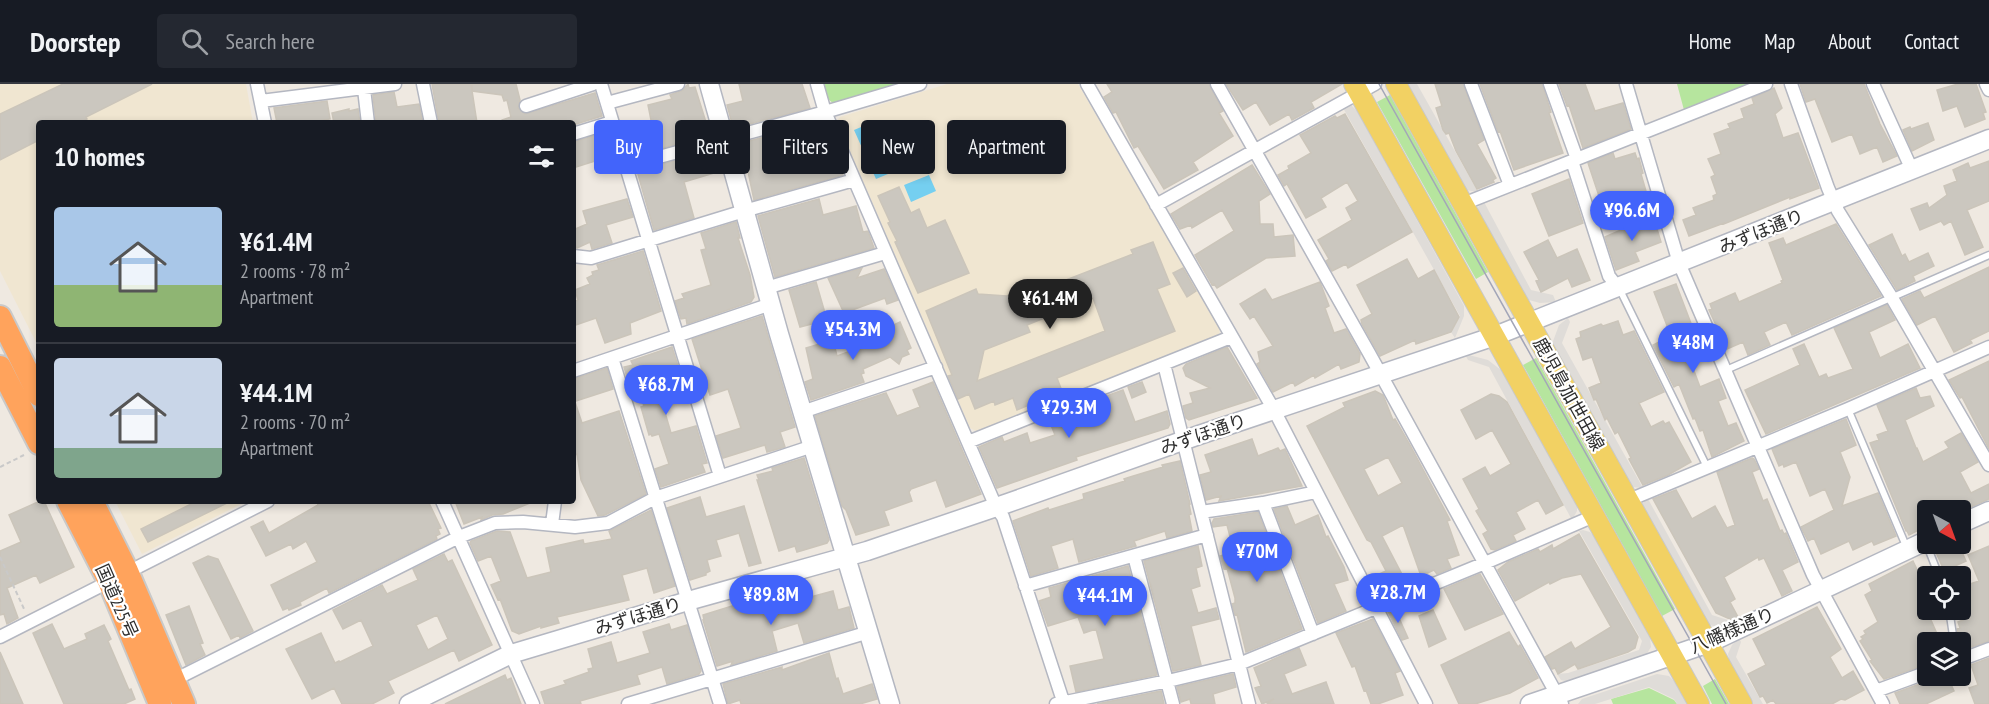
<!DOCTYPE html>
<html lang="en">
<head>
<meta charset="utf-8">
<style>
  :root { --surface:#171b24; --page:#242831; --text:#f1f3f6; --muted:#9ea1a6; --line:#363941; --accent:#4264fb }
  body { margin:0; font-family:"PT Sans Narrow","Noto Sans JP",sans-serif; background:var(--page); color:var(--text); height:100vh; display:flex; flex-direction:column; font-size:22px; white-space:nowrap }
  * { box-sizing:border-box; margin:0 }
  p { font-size:20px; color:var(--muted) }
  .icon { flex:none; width:33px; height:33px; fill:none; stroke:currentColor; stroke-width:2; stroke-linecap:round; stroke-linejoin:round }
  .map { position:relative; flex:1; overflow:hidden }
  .panel { position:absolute; left:36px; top:36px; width:540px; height:384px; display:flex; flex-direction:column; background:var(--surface); border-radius:6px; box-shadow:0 3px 9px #0003 }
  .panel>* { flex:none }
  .top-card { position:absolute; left:594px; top:36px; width:570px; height:54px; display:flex; gap:12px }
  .needle { width:39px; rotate:139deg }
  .buttons { position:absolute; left:1917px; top:416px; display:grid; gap:12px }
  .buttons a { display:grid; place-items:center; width:54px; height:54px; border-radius:6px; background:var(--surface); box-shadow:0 3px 9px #0003; font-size:30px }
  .price { position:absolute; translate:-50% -51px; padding:0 14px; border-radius:21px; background:var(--accent); color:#fff; font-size:20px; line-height:39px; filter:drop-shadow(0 2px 3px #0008) }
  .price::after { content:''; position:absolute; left:50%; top:36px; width:18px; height:14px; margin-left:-9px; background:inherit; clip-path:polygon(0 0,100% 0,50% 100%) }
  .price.selected { background:#222; color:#fff }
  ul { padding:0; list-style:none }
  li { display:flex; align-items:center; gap:18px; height:150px; padding:0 18px }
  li+li { border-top:2px solid var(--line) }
  li span { display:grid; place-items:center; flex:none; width:168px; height:120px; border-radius:6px; color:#555 }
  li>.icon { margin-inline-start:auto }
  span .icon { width:72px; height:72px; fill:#fffc; stroke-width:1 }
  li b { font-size:26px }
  h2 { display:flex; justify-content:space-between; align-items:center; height:72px; padding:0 18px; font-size:26px }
  .chip { padding:0 21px; border-radius:6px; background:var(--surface); box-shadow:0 3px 9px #0003; font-size:21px; line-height:54px }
  .chip.selected { background:var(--accent); color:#fff }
  header { display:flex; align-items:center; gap:36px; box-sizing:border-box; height:84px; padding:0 30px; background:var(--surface); border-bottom:2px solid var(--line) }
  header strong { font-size:28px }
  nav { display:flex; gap:33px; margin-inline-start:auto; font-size:21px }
  .search { width:420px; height:54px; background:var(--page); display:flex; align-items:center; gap:15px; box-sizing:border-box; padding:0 21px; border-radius:6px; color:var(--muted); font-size:22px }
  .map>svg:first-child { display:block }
</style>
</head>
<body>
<header>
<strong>Doorstep</strong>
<div class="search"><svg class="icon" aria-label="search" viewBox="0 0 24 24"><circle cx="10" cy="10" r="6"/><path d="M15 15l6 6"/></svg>Search here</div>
<nav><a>Home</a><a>Map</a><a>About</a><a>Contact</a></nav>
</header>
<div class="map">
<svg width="1989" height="620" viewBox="0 0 1989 620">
  <rect width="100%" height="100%" fill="#efe9e1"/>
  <!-- education -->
  <path fill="#f0e6d1" d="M0 0H246L253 39H39V264L0 187Z
    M947 0H1078L1220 244 1219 252 978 348 970 344 837 37 840 33Z
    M115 417H247L142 470Z"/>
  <!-- green -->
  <path fill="#b6e59e" d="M824 0H899L834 20 828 15Z
    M1677 0H1749L1684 26Z
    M1390 11 1488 188 1476 195 1377 18Z
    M1536 274 1675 525 1662 532 1523 281Z
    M1715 595 1729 620H1712L1703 602Z
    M1649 604 1674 616 1677 620H1613L1611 615Z"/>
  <!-- plaza -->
  <path fill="#dfdcd8" d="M1407 0H1417L1478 108 1466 106Z
    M1351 21 1357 27 1464 222V232L1455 254 1451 248 1460 232 1342 22Z
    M1484 118 1531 206 1553 211 1556 218 1540 219 1529 216 1525 212 1477 127 1478 123Z
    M1568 234 1570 238 1562 259 1643 404 1632 403 1552 260 1559 241Z
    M1465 270 1488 276 1501 286 1577 422V427L1572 436 1489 283 1468 276Z
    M1648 415 1712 531 1731 537 1733 541 1723 544 1709 541 1643 424V419Z
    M1583 446 1590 448 1595 454 1650 554 1651 563 1646 571 1569 598 1561 596 1557 590 1568 589 1639 566 1642 557 1579 447Z
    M1739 554 1741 558 1736 573 1763 620H1752L1730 581 1728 570 1732 561Z
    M1657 590 1669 592 1674 597 1687 620H1677L1674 615 1649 603 1595 620H1578L1582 615Z"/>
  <!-- water -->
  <path fill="#75cff0" d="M878 36 900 85 876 95 854 46Z
    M929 91 936 107 911 118 904 101Z"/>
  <!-- building -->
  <path fill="#cbc7bf" stroke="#cbc5ba" stroke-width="1.5" fill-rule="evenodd" d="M63 0H152L86 33 87 35 79 39H39V56L0 76V30Z
    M432 0H471L477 39H439Z
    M472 0H516L520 16 518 24 525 30 595 9 602 32 573 41V39H502V36L511 33 507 16 504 17 502 11 472 7Z
    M688 0 689 4 695 3 710 51 633 72 626 54 653 46 648 21 672 15 670 11 683 6Z
    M739 0H802L810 24 735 44 733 43 727 21 743 17Z
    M1107 0H1209L1223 27 1219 29 1233 52 1193 78 1198 86 1164 105 1138 62 1134 64 1116 28 1113 29 1104 13 1112 8Z
    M1226 0H1342L1311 18 1314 24 1292 36 1289 30 1270 41 1256 18 1243 26Z
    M1435 0H1463L1484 56 1477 60 1496 94 1493 96 1494 98 1477 105 1456 67 1449 49 1446 50 1443 46 1436 24 1442 22Z
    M1480 0H1542L1551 28 1549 29 1563 69 1514 86 1500 47 1498 48Z
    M1559 0H1585L1595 27 1623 19 1631 45 1583 64 1569 21 1567 22Z
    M1800 0H1864L1880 40 1897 72 1883 78 1877 63 1860 70 1852 50 1832 58 1815 15 1806 18Z
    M1958 0H1976L1986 28 1983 29 1985 35 1965 43 1957 22 1943 27 1937 6Z
    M1774 4 1782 24 1775 30 1783 54 1798 49 1819 104 1790 115V113L1724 140V139L1689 152 1683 136 1696 131 1693 124 1714 116 1713 112 1717 110 1711 93 1715 91 1708 75 1721 70 1714 50 1730 44 1728 40 1744 34 1741 25 1754 20 1752 14Z
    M394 8 397 23 419 20 423 39H376L373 11Z
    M327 17 330 35 310 39H277L274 24Z
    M349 25V27L358 25 360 39H334L332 29Z
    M1345 30 1412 148 1348 184 1346 180 1332 187 1326 177 1329 175 1318 156 1352 136 1346 124 1358 117 1347 98 1321 114 1326 123 1306 134 1287 100 1284 102 1278 91 1289 85 1288 82 1311 69 1300 51 1335 32 1337 34Z
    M1928 39 1934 56 1912 67 1903 46 1910 43 1911 45Z
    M789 46 792 56 824 47 843 91 754 116 742 59Z
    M607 48 614 71 573 84V58Z
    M708 68 714 89 684 98 694 134 654 146 637 87Z
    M1613 69 1615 75 1635 69 1637 75 1639 74 1643 89 1641 90 1648 114 1605 130 1588 79Z
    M1989 77V117L1967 126 1983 163 1965 171 1951 137 1944 141 1941 137 1920 146 1911 125 1927 119 1929 124 1947 111 1944 102 1957 97 1953 86 1968 79 1970 84Z
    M1252 81 1270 110 1259 117 1260 140H1273L1274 153 1293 151 1295 172 1266 174 1217 204 1214 200 1212 201 1211 199 1195 171 1234 147 1222 126 1192 144 1191 141 1180 145 1171 130Z
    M1569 95 1583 139 1549 152 1532 110Z
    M899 103 911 129 919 125 927 144 945 136 969 189 918 209 895 158 897 157 888 139 890 138 878 112Z
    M627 115 633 133 606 141 612 159 592 165 590 158 577 164 576 162 573 163V146L587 140 583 127Z
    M819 115 823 131 856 122 863 148 868 147 874 164 775 193 758 132Z
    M1653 132 1661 158 1635 168 1639 177 1616 186 1605 153Z
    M736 138 740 154H738L750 191 754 213 751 218 687 240 686 234 681 235 675 217 684 214 682 210 711 201 701 166 706 165 701 149Z
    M1836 140 1881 212 1792 251 1786 238 1764 248 1770 261 1748 271 1743 258 1727 265 1709 226 1712 225 1710 220 1735 209 1739 218 1782 199 1781 197 1783 196 1769 159 1783 154 1786 161Z
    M1892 150 1902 172 1905 170 1909 178 1928 169 1934 182 1913 192 1915 197 1897 206 1869 161Z
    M1548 156 1557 174 1577 165 1590 196 1572 203 1568 194 1541 208 1536 197 1539 196 1524 168Z
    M1153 158 1170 200 1157 205 1175 247 1057 294 1062 307 1017 326 1013 314 995 321 994 317 975 325 969 310 958 315 948 292 952 291 926 227 976 205 978 210 1007 212 1015 209 1017 215 1133 170 1131 166ZM1093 214 1105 247 977 297 984 266 1030 248 1027 241Z
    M643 167 661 227 630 239 631 250 605 259 596 234 573 242V218L578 216 575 206 590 200 587 194 593 191 592 188 599 186 597 181Z
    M1407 175 1418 195 1434 186 1459 233 1451 248 1416 260 1415 256 1380 272 1362 240 1361 236 1372 230 1357 201Z
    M1989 183V247L1970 256 1972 259 1954 268 1935 232 1917 241 1902 215 1920 207 1924 214Z
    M862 184 857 194 884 185 898 216 887 220 885 214 844 229 828 194Z
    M1183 184 1196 207 1187 213 1173 189Z
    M816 198 827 236 800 243 789 206Z
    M1320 198 1329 222 1325 224 1334 249 1346 245 1360 270 1359 278 1341 285 1339 280 1315 294 1314 291 1295 302 1293 298 1273 308 1257 280 1260 278 1258 268 1273 262 1254 232 1250 235 1240 220 1265 205 1272 216Z
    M1676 200 1700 263 1687 268 1700 303 1719 295 1726 314 1718 317 1728 342 1736 339 1744 357 1712 373 1703 346 1700 347 1695 334 1693 335 1679 300 1674 303 1653 261 1671 252 1654 208Z
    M1887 221 1895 236 1869 248 1880 274 1908 260 1920 284 1766 350 1745 306 1800 281 1793 265 1804 260 1819 293 1826 290 1828 294 1853 285 1834 244Z
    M762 232 795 343 780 348 785 363 767 368 765 361 723 374 716 352 741 344 728 305 710 311 692 255Z
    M1618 237 1623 251 1634 247 1664 308 1639 319 1651 343 1663 337 1665 340 1669 338 1691 378 1668 391 1643 401 1629 375 1631 374 1618 348 1615 350 1607 334 1605 336 1596 315 1594 316 1589 304 1601 299 1592 273 1583 276 1576 255 1581 253 1580 248 1601 240 1603 242Z
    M900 238 911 264 907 266 909 270 902 273 899 280 890 273 863 285 864 289 861 290 864 298 811 316 805 298 813 295 806 264 833 256 837 272 859 264 856 258Z
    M672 263 684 301 666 307 668 312 661 315 671 349 696 342 707 379 702 380 705 388 661 403 655 385 669 380 659 350 652 352 651 350 649 351 641 323 644 322 636 298 629 300 624 283 633 281 631 277Z
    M1227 263 1257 314 1189 336 1186 334 1183 322 1193 319 1190 309 1210 304 1186 292 1183 284 1186 280Z
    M1989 277V365L1962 313 1960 314 1949 296Z
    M607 284 613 305 573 318V295Z
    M933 298 981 410 946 423 936 396 911 405 909 408 912 417 884 427 889 441 856 451 846 426 842 422 815 332 886 309 897 332 920 323 913 306Z
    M1142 298 1146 308 1132 314 1128 303Z
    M1916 304 1920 314 1930 312 1934 322 1905 336 1916 364H1917L1923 378 1949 364 1945 358 1961 349 1978 378 1960 388 1971 409 1989 400V415L1964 426H1928V441L1909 451 1907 447H1906L1870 359 1879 356 1877 351 1888 347 1877 321Z
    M1123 306 1135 338 1167 327 1170 340 1168 344 1076 373 1077 376 997 404 979 363 1002 353 1004 358 1027 349 1030 359 1055 351 1051 341 1054 340 1053 337 1076 329 1074 324Z
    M1375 307 1383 311 1393 336 1395 335 1410 361 1450 436 1447 437 1459 471 1447 475 1451 484 1437 490 1434 486 1421 492 1403 441 1382 452 1407 500 1380 512 1370 494 1386 487 1371 458 1367 456 1307 342 1345 323 1343 319ZM1388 373 1402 399 1378 412 1364 385Z
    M1491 310 1499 312 1507 318 1563 421 1546 430 1538 416 1516 428 1525 445 1513 451 1516 457 1495 466 1491 465 1483 450 1488 447 1476 427 1479 425 1463 395 1485 383 1490 392 1511 380 1492 346 1476 355 1461 326Z
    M575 318 582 339 619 327 646 410 605 431 598 432 581 396 577 370 573 372V319Z
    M1846 335 1856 361 1840 368 1850 393 1842 422 1878 409 1896 452 1874 461 1872 457 1853 466 1849 457 1821 470 1814 454 1808 457 1801 443 1834 426 1825 405 1810 412 1796 378 1784 383 1783 380 1779 382 1772 365Z
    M1252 355 1258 372 1278 364 1280 367 1285 365 1302 402 1219 417 1221 412 1206 416 1200 391 1211 388 1205 371Z
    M804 374 829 456 827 459 797 468 795 462 779 467 757 396H759L757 391 773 387 772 384Z
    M1752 374 1754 375 1759 385 1752 388 1763 417 1767 415 1780 447 1782 446 1784 450 1786 449 1798 478 1782 486 1792 507 1782 512 1764 474 1759 476 1758 473 1724 493 1735 515 1730 518 1738 533 1732 536 1716 529 1653 415 1676 406 1692 435 1715 422 1727 444 1735 441 1717 388Z
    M1180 377 1190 420H1189L1191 430 1189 431 1192 447 1167 454 1165 447 1134 457 1136 462 1079 478 1073 455 1051 462 1058 484 1031 492 1013 437 1048 424 1049 426 1084 415 1083 410 1125 397 1124 395 1130 393 1163 383 1162 381Z
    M700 413 706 433 744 422 761 479 749 482 739 449 716 456 721 472 707 476 710 487 706 489V491L690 496 667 424Z
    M40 417H44L74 483 40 499 36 491 7 504 18 534 7 540 4 530 0 531V467L21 458 9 431Z
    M197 417H231L148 458 141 445Z
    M316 417H428L441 444 438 445 440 450 436 452 437 455 329 509 327 504 300 518 301 521 289 526 288 524 283 526 271 501 317 478 306 457 293 465 291 460 266 472 251 443 263 437 269 449 318 421Z
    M455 417H535L503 430 492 431 481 436 482 433 464 440Z
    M1287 422 1295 441 1318 431 1326 453 1328 452 1344 483 1348 496 1334 500 1346 527 1318 539 1274 425Z
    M651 426 675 502 654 509 647 484 622 491 629 516 557 533 559 539 541 544V542L519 550 512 547 500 515 498 516 491 501 501 497 491 472 478 477 470 459 471 457 497 447 510 448 527 494 551 488 546 464 583 456 584 460 612 455 609 447Z
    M1258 428 1302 545 1246 568 1237 530 1235 531 1232 520 1235 519V514L1227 484 1224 485 1220 472 1234 468 1227 441 1213 443 1212 439 1214 435Z
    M1579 450 1638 553 1635 564 1628 568 1578 585 1575 580 1558 590 1555 584 1552 585 1545 573 1571 558 1575 565 1611 543 1581 490 1562 494 1550 500 1549 498 1515 517 1498 486 1508 478 1538 465 1540 468 1552 461 1553 465Z
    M1950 459H1958L1966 477 1946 486 1945 483 1943 484 1935 466Z
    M1198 462 1202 482 1196 484 1200 502 1191 505 1198 529 1216 524 1219 535 1191 542 1201 581 1173 587 1144 477Z
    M1989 462V557L1971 563 1969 558H1959L1957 545 1960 544 1958 538 1963 536 1960 530V509L1972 505 1970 500 1979 497 1968 471Z
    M444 470 448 478 452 476 492 561 459 577 454 566 388 597 394 609 372 620H342L334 604 312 615 286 565 321 549 335 579 339 577 340 578 373 562 361 536 343 545 333 526 382 501 387 510 418 496 413 485ZM437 531 448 555 428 566 416 541Z
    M208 472 218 475 253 547 240 554 239 551 231 555 193 479Z
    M1913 477 1921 494 1928 492 1927 515 1923 518 1938 552 1947 549 1949 558H1928V580L1884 595 1870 577 1872 576 1860 557 1863 555 1861 553 1866 550 1864 547 1878 538 1865 511 1872 507 1869 500Z
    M1128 482 1157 591 1076 608 1070 582 1104 575 1096 545 1084 549 1078 533 1048 542 1039 517 1051 513 1049 504Z
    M1480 490 1503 530 1465 546 1444 505Z
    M833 507 838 526 849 523 854 544 804 559 798 539 772 547 777 567 731 581 733 577 717 582 703 536H704L703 531 758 514 760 520 779 515 781 521Z
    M189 522 203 559 200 560 205 571 186 581 166 531Z
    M1817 523 1841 565 1830 573 1842 594 1853 587 1864 606 1845 616 1841 615 1832 620H1776L1773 616 1767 619 1763 612 1760 613 1748 590 1766 581 1753 555Z
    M1395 525 1408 554 1402 556 1388 528Z
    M1433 526 1446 555 1429 563 1419 532Z
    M1373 535 1400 587 1395 589 1403 611 1378 620H1371L1366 606 1364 607 1355 582 1352 583 1336 549Z
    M52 540 64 565 87 555 85 550 104 541 111 555 108 557 129 606 131 605 135 615 124 620H64L33 549Z
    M669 540 671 546 687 541 701 587 699 590 667 600 662 583 637 591 640 600 580 617 581 620H545L541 608 566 600 564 597 589 588 588 585 593 584 588 565 611 558 617 579 650 569 643 548Z
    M1509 548 1518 563 1520 561 1538 594 1510 609 1475 620H1459L1441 581Z
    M1299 564 1306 581 1284 590 1292 610 1326 598 1334 620H1267L1274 615 1262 620 1255 604 1261 602 1254 584Z
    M0 568 23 620H0Z
    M829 569 836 595 838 594 843 610 872 600 877 615 860 620H741L740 616 728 620 723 600 782 583V586Z
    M1989 574V620H1975L1969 604 1978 601 1971 581Z
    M1233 590 1236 603 1213 610 1215 620H1191L1190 615 1181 618 1177 603Z
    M505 591 507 596 511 594 521 620H445Z
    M1942 592 1944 596 1948 594 1954 607 1926 620H1900L1895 609Z
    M1161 607 1164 620H1097Z"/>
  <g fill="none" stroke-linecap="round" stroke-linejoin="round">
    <defs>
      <path id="lane" d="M1620 206 1707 383
        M1726 286 1989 171
        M1848 325 1906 462
        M1926 459 1939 492
        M1949 525 1954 558"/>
      <path id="street" d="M257 0 265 39
        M423 0 431 39
        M601 0 720 392
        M817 0 825 28 996 423 1003 433 1064 620
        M1087 0 1274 326 1426 620
        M1217 0 1369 269 1562 620
        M1471 0 1510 101
        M1550 0 1577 75
        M1626 0 1679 179 1813 491 1883 620
        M1791 0 1828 104 1838 127 1892 214 1989 381
        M1873 0 1912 86
        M1986 0 1989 6
        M364 5 368 39
        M261 17 395 0
        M607 19 678 0
        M526 22 593 0
        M573 50 612 38
        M1572 77 1609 192 1618 204
        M626 82 825 28 920 0
        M1463 120 1766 0
        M1156 121 1375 0
        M573 172 591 174 744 127 854 96
        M766 204 885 169
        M612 274 720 620
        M1164 280 1249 620
        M573 287 771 220
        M802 328 936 283
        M968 358 1231 253
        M1629 416 1848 325 1989 263
        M442 417 533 620
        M1263 419 1313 550
        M1201 428 1263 419 1316 408
        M552 440 555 417
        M1134 472 1173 620
        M1025 502 1207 451
        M0 553 268 417
        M1960 576 1989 565
        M174 596 459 453 495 439 523 438 575 443 608 439 655 414 813 362
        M1876 607 1928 588
        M628 620 869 548
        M1056 620 1168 597 1239 580 1485 479 1594 432"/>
      <path id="secondary" d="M709 0 779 250 890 620
        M1960 440 1989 427
        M409 620 511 570 688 517 867 467 1008 419 1199 351 1495 252 1989 55
        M1530 620 1709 559 1928 456"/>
      <path id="primary" d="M1354 0 1699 620
        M1396 0 1742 620"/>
      <path id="highway" d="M0 233 39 311
        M0 283 39 359
        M68 417 109 497 160 620
        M92 417 127 487 184 620"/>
    </defs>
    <!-- lane casing -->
    <use href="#lane" stroke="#b4b7c1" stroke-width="9"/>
    <!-- street casing -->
    <use href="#street" stroke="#b4b7c1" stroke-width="15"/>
    <!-- secondary casing -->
    <use href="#secondary" stroke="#b4b7c1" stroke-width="21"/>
    <!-- primary casing -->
    <use href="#primary" stroke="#c9c9c9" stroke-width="22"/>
    <!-- highway casing -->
    <use href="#highway" stroke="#c9c9c9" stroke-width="26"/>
    <!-- path -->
    <path stroke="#c9c9c9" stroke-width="2" stroke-dasharray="4.5 3" stroke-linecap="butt" d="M0 383 24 371
      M0 473 25 527"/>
    <!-- lane -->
    <use href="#lane" stroke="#fff" stroke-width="6"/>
    <!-- street -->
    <use href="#street" stroke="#fff" stroke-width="12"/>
    <!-- secondary -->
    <use href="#secondary" stroke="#fff" stroke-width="18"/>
    <!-- primary -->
    <use href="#primary" stroke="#f2d163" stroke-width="20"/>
    <!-- highway -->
    <use href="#highway" stroke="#ffa35c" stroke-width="22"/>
    <!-- tram -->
    <path stroke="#a3a6b8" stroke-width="1.5" d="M1379 0 1726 620"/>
  </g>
  <g text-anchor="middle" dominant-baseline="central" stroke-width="4.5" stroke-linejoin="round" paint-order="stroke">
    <!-- street labels -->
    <g font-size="18" fill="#2e2e2e" stroke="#fff">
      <text transform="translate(1761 147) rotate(-22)">みずほ通り</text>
      <text transform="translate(1569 310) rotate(61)">鹿児島加世田線</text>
      <text transform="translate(1203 350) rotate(-19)">みずほ通り</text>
      <text transform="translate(117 517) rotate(66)">国道225号</text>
      <text transform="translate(638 532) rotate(-17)">みずほ通り</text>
      <text transform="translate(1732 546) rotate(-23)">八幡様通り</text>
    </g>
  </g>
</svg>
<div class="buttons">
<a><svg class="needle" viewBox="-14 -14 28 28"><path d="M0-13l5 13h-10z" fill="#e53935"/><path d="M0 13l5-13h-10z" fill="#9ea1a6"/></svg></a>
<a><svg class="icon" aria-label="locate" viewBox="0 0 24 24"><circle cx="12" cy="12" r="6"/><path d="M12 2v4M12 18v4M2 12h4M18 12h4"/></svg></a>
<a><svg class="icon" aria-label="layers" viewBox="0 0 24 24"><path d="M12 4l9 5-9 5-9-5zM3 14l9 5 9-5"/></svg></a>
</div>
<b class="price" style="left:1632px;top:158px">¥96.6M</b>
<b class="price selected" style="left:1050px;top:246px">¥61.4M</b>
<b class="price" style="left:853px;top:277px">¥54.3M</b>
<b class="price" style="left:1693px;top:290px">¥48M</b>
<b class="price" style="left:666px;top:332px">¥68.7M</b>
<b class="price" style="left:1069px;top:355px">¥29.3M</b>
<b class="price" style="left:1257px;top:499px">¥70M</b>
<b class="price" style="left:1398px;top:540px">¥28.7M</b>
<b class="price" style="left:771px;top:542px">¥89.8M</b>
<b class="price" style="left:1105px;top:543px">¥44.1M</b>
<div class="top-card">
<a class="chip selected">Buy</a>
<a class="chip">Rent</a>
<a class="chip">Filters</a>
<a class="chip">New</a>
<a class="chip">Apartment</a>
</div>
<section class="panel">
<h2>10 homes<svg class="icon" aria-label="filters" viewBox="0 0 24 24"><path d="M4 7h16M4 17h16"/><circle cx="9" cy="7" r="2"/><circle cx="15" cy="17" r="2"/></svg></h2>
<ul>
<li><span style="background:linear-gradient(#a9c7e8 65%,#8fb573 0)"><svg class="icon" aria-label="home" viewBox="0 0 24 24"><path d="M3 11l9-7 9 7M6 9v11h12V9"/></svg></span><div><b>¥61.4M</b><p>2 rooms · 78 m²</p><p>Apartment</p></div></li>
<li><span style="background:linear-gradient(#c9d6e8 75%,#7fa58c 0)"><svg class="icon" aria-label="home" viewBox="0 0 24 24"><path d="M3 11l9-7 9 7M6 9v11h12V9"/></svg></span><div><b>¥44.1M</b><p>2 rooms · 70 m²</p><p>Apartment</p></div></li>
</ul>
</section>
</div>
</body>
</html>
